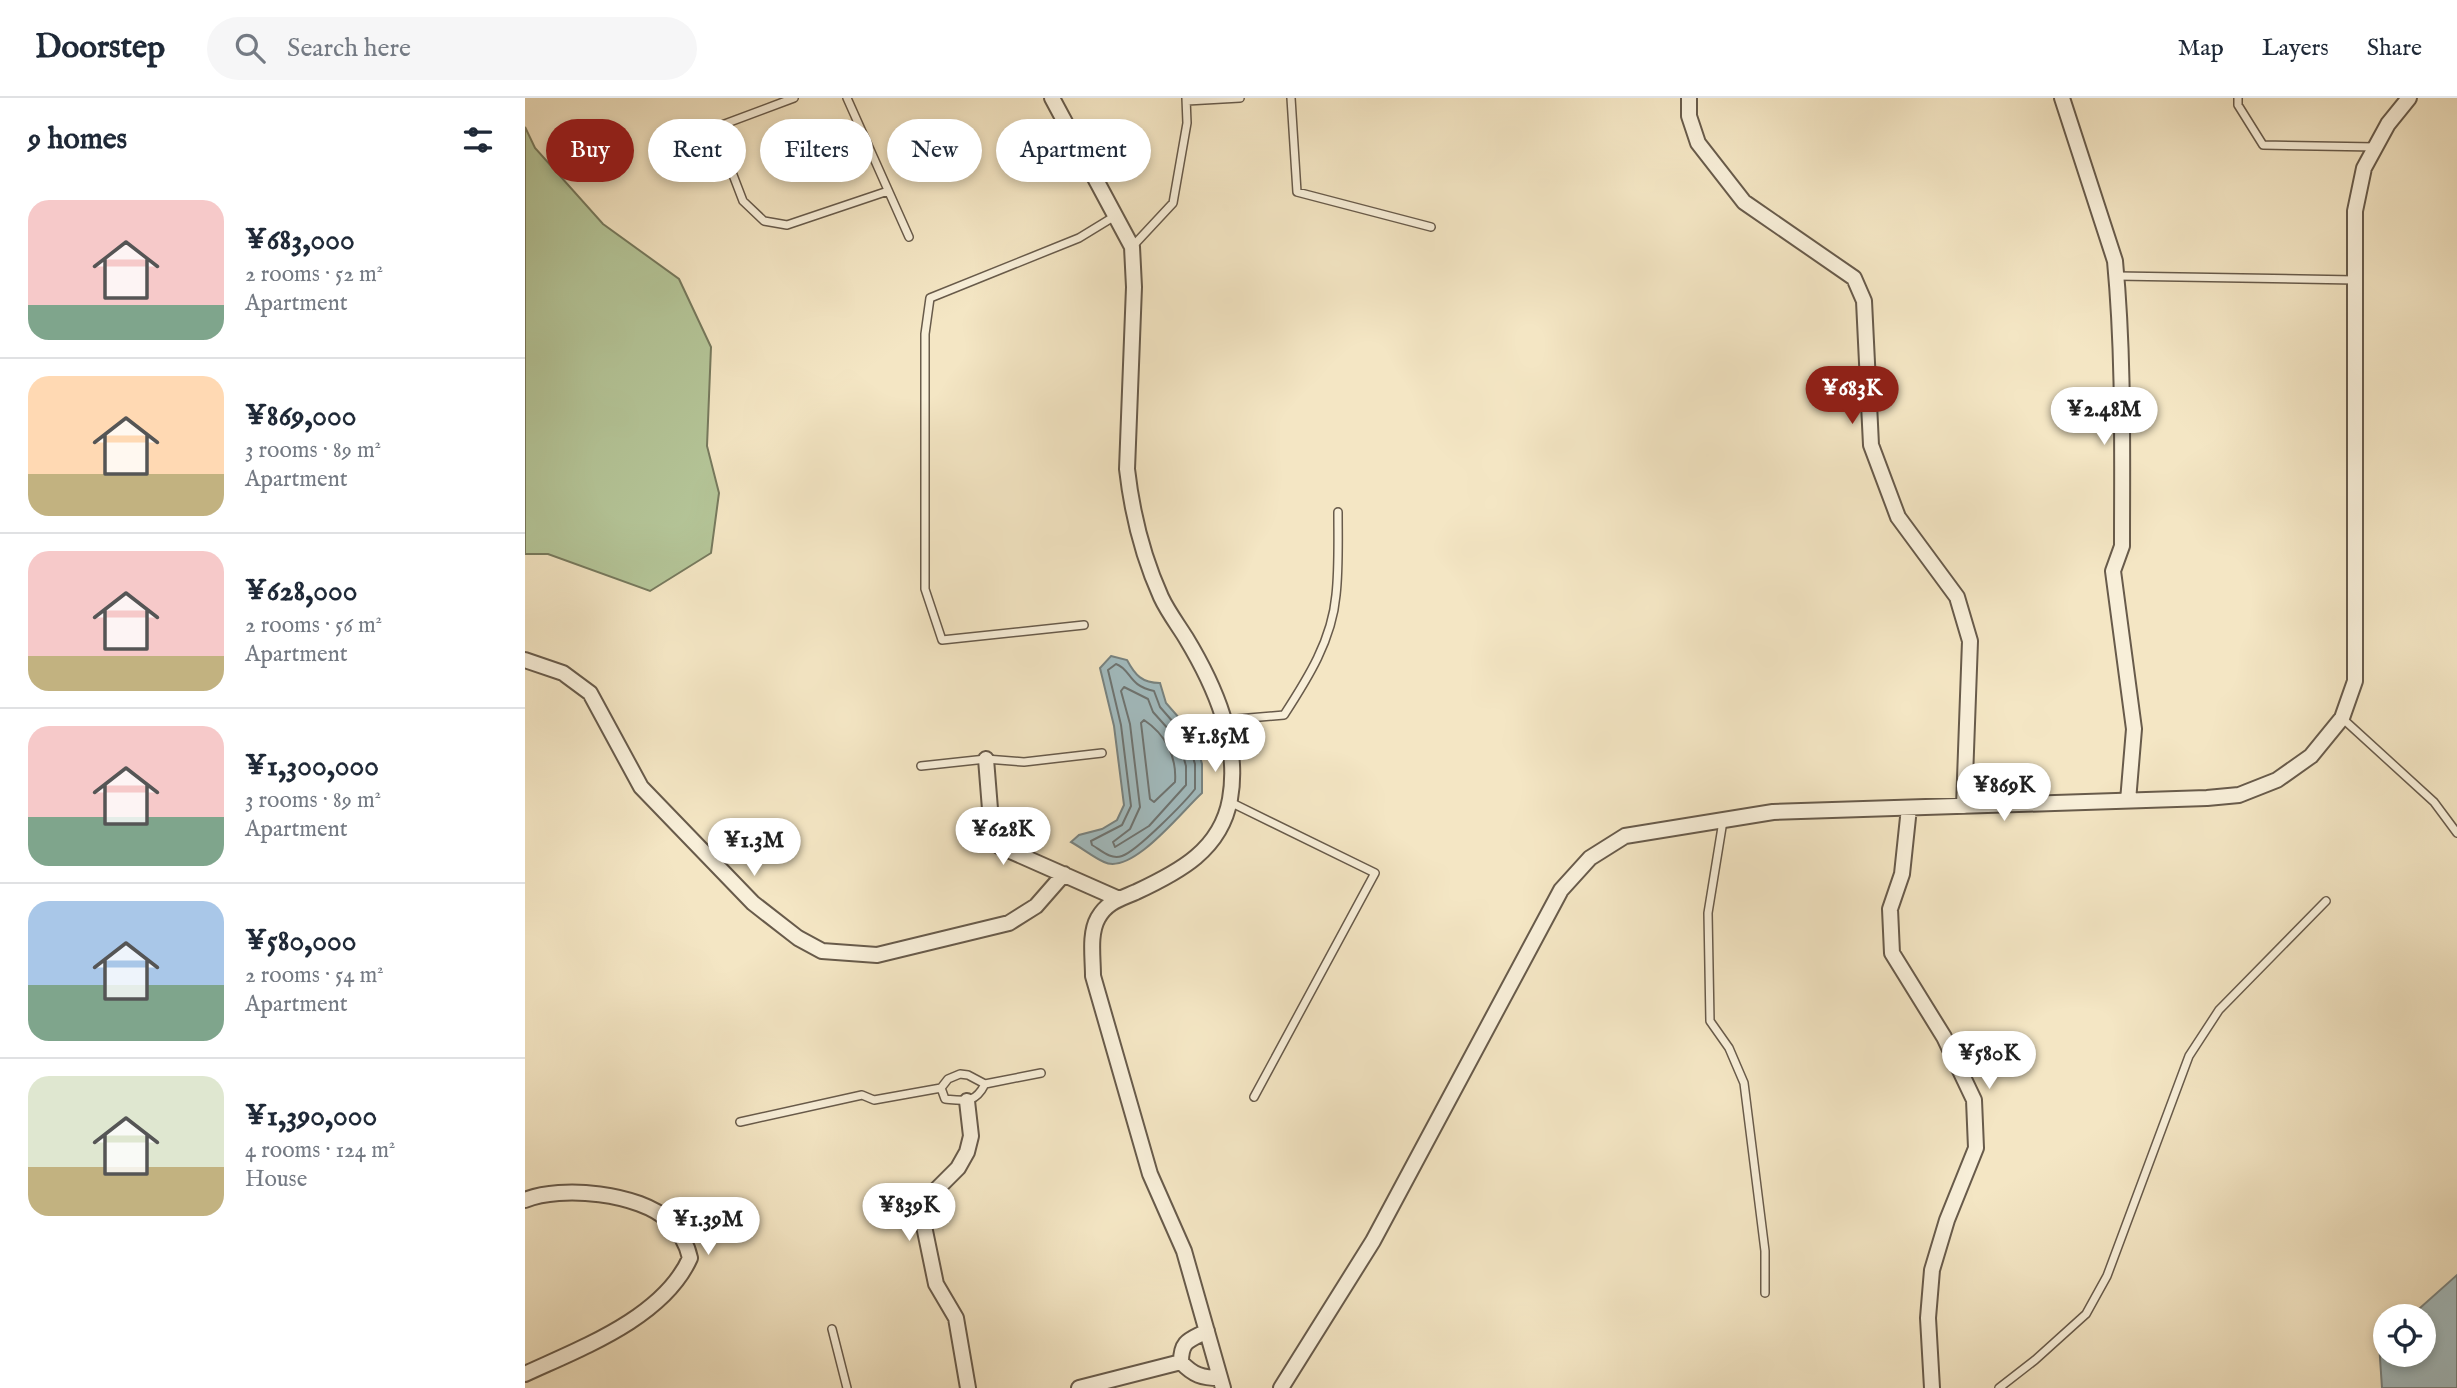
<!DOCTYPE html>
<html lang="en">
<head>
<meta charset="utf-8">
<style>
  :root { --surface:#fff; --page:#f6f6f7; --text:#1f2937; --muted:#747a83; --line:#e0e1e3; --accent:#8f2418 }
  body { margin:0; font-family:"IM FELL English",serif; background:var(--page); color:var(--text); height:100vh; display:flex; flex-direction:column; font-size:26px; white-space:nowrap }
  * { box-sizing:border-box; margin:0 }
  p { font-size:23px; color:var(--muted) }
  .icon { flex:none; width:38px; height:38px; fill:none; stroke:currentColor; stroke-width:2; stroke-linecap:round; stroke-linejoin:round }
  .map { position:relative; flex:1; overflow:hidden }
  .sheet { display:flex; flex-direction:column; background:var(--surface); width:525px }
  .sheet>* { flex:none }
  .top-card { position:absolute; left:21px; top:21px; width:665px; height:63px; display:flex; gap:14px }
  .buttons { position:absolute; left:1848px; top:1206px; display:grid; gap:14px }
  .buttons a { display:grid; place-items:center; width:63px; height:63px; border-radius:50%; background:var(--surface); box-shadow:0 4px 10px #0003; font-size:35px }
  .price { position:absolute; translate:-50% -60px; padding:0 16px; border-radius:24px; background:#fff; color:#222; font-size:23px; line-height:46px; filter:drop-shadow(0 2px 4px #0008) }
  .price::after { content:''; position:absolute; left:50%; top:42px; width:21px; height:16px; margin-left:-10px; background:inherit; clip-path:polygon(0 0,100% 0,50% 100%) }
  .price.on { background:var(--accent); color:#fff }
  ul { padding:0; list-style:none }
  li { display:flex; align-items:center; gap:21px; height:175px; padding:0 28px }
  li+li { border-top:2px solid var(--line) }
  li span { display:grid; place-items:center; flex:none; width:196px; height:140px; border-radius:21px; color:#555 }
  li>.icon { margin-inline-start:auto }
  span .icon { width:84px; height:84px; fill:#fffc; stroke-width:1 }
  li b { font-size:30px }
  h2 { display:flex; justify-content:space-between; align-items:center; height:84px; padding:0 28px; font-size:30px }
  .tag { padding:0 24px; border-radius:32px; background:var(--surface); box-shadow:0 4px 10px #0003; font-size:24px; line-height:63px }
  .tag.on { background:var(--accent); color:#fff }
  header { display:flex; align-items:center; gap:42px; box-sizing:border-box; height:98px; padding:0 35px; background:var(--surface); border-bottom:2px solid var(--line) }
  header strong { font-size:33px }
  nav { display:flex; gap:38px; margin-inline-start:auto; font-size:24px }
  .search { width:490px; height:63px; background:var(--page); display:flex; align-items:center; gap:18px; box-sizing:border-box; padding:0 24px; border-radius:38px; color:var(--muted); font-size:26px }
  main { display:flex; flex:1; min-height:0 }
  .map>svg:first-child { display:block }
</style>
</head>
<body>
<header>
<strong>Doorstep</strong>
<div class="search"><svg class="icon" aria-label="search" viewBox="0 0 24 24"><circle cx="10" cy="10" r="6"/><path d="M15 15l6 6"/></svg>Search here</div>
<nav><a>Map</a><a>Layers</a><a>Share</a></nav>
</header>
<main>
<section class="sheet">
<h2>9 homes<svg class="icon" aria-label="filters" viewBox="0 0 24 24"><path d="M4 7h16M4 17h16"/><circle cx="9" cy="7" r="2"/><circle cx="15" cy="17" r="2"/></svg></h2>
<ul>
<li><span style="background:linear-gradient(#f6c9c9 75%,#7fa58c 0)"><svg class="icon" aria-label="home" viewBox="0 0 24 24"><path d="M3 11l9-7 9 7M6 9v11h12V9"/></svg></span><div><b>¥683,000</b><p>2 rooms · 52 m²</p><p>Apartment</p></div></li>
<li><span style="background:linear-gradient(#ffd9b3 70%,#c2b280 0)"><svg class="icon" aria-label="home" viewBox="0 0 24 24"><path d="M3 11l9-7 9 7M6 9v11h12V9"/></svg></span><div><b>¥869,000</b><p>3 rooms · 89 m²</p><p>Apartment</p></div></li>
<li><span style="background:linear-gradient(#f6c9c9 75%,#c2b280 0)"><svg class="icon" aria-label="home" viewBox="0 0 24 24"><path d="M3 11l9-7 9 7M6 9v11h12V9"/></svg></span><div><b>¥628,000</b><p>2 rooms · 56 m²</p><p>Apartment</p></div></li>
<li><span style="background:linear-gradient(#f6c9c9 65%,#7fa58c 0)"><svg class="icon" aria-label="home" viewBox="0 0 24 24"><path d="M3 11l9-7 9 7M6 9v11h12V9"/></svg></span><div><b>¥1,300,000</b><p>3 rooms · 89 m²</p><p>Apartment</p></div></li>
<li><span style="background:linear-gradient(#a9c7e8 60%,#7fa58c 0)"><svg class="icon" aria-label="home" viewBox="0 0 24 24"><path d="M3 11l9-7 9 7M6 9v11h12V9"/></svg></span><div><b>¥580,000</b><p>2 rooms · 54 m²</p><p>Apartment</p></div></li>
<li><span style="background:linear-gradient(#dfe7d0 65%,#c2b280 0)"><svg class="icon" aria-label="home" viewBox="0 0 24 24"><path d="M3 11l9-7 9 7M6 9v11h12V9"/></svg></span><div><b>¥1,390,000</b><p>4 rooms · 124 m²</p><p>House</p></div></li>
</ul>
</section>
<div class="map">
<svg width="1932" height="1290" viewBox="0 0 1932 1290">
  <rect width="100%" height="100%" fill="#f4e6c4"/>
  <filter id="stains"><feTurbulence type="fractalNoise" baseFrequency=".00286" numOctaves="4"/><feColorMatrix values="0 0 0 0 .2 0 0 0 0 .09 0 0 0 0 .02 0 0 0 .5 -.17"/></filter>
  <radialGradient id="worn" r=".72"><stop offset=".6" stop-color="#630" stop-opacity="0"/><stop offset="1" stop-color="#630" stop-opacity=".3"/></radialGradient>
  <!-- green -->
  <path fill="#b5c699" stroke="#777a5e" stroke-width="2" d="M0 29 10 50 78 126 154 181 186 249 182 348 194 395 186 455 125 493 23 456H0Z"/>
  <!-- water -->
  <path fill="#a2bcc0" stroke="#788381" stroke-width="2" d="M586 558 602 562C610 577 617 585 635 585L641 605 669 637 677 666V695C657 713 607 778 579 764 568 759 557 750 546 744L554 737 577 731 592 722 599 707 589 628 575 570Z
    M1932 1177V1290H1857L1854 1245 1860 1240V1256H1899V1218H1886Z"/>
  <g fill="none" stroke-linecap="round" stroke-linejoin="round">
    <!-- shore -->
    <path stroke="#6e7472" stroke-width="2" d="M591 566C606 571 603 588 629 593L635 609 662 640 670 666V691C660 704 612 753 597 758 585 762 576 752 567 747L566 743 597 727 606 708 596 627 583 572Z
      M599 589 623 601 628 614 654 643 661 668V687L624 728 590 749 588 744 605 731 615 709 605 626 596 593Z
      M619 622C640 636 652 658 650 684L629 704 625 701 616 625Z"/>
    <defs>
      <path id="lane" d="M322 0 384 139
        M766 0 772 94 906 129
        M1713 0V7L1738 47 1851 49
        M662 3 715 0
        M190 30 218 103 239 123 262 127 363 93
        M146 46 269 0
        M607 149 648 105 662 25 661 0
        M1592 178 1830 182
        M559 527 417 542 400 491V236L405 200 554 140 590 118
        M1817 620 1909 704 1932 735
        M700 622 759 617C783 580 807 542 811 497 814 470 813 442 813 414
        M396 668 461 661 499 664 577 655
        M705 704 850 775 729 999
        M1198 723 1183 815 1185 923 1204 950 1219 985 1240 1153V1195
        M416 990 420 1001C440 1003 450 1006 460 986
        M215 1024 337 997 349 1002 416 990 423 981 435 976 443 977 460 986 516 975
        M307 1231 322 1290
        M1474 1290 1510 1262 1561 1216 1582 1178 1664 958 1694 912 1801 803"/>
      <path id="street" d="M527 0 607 149 609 189 602 371C607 415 618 459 636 499 643 514 653 527 661 540 690 588 715 645 705 701 696 752 654 774 611 794 595 801 582 804 573 820 564 836 568 859 568 878L625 1076 659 1153 698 1290
        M1164 0V18L1173 45 1219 104 1329 180 1339 203 1346 347 1373 419 1432 499 1445 543 1439 708
        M1537 0 1590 163C1599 258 1597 353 1597 448L1588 473 1609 631 1603 703
        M0 562 38 575 65 595 116 689 228 805 273 840 297 853 352 857 484 825 511 808 539 776
        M461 661 467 736 474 748 594 801
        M1384 710 1377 776 1365 811 1367 855 1419 939 1449 1002 1451 1050 1422 1122 1407 1172 1403 1220 1407 1290
        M442 1003 446 1038 442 1054 433 1070 404 1099 399 1113V1128L411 1186 431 1220 443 1290
        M0 1102C36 1087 115 1095 144 1123 155 1134 162 1146 165 1160 138 1220 56 1250 0 1276
        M656 1264C668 1277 677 1280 695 1280
        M554 1290 656 1264C656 1242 665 1242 682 1233
        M756 1290 848 1143 1036 792 1065 760 1100 738 1248 714 1682 700 1714 697 1752 682 1786 658 1817 620 1830 583V113L1839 70 1863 26 1884 0"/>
    </defs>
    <!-- lane casing -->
    <use href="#lane" stroke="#685b4b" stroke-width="10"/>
    <!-- street casing -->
    <use href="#street" stroke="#685b4b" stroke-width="18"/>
    <!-- lane -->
    <use href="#lane" stroke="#f8efd9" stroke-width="7"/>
    <!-- street -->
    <use href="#street" stroke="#f8efd9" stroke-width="14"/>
  </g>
  <rect width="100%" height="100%" filter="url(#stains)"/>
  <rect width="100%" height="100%" fill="url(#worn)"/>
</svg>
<div class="buttons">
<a><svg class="icon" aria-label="locate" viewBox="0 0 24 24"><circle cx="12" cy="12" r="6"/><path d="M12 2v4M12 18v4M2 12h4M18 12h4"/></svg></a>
</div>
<b class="price on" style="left:1327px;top:328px">¥683K</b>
<b class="price" style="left:1579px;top:349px">¥2.48M</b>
<b class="price" style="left:690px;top:676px">¥1.85M</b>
<b class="price" style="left:1479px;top:725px">¥869K</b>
<b class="price" style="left:478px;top:769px">¥628K</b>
<b class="price" style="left:229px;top:780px">¥1.3M</b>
<b class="price" style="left:1464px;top:993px">¥580K</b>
<b class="price" style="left:384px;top:1145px">¥839K</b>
<b class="price" style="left:183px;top:1159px">¥1.39M</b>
<div class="top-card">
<a class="tag on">Buy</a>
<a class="tag">Rent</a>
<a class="tag">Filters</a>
<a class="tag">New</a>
<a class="tag">Apartment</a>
</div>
</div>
</main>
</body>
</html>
